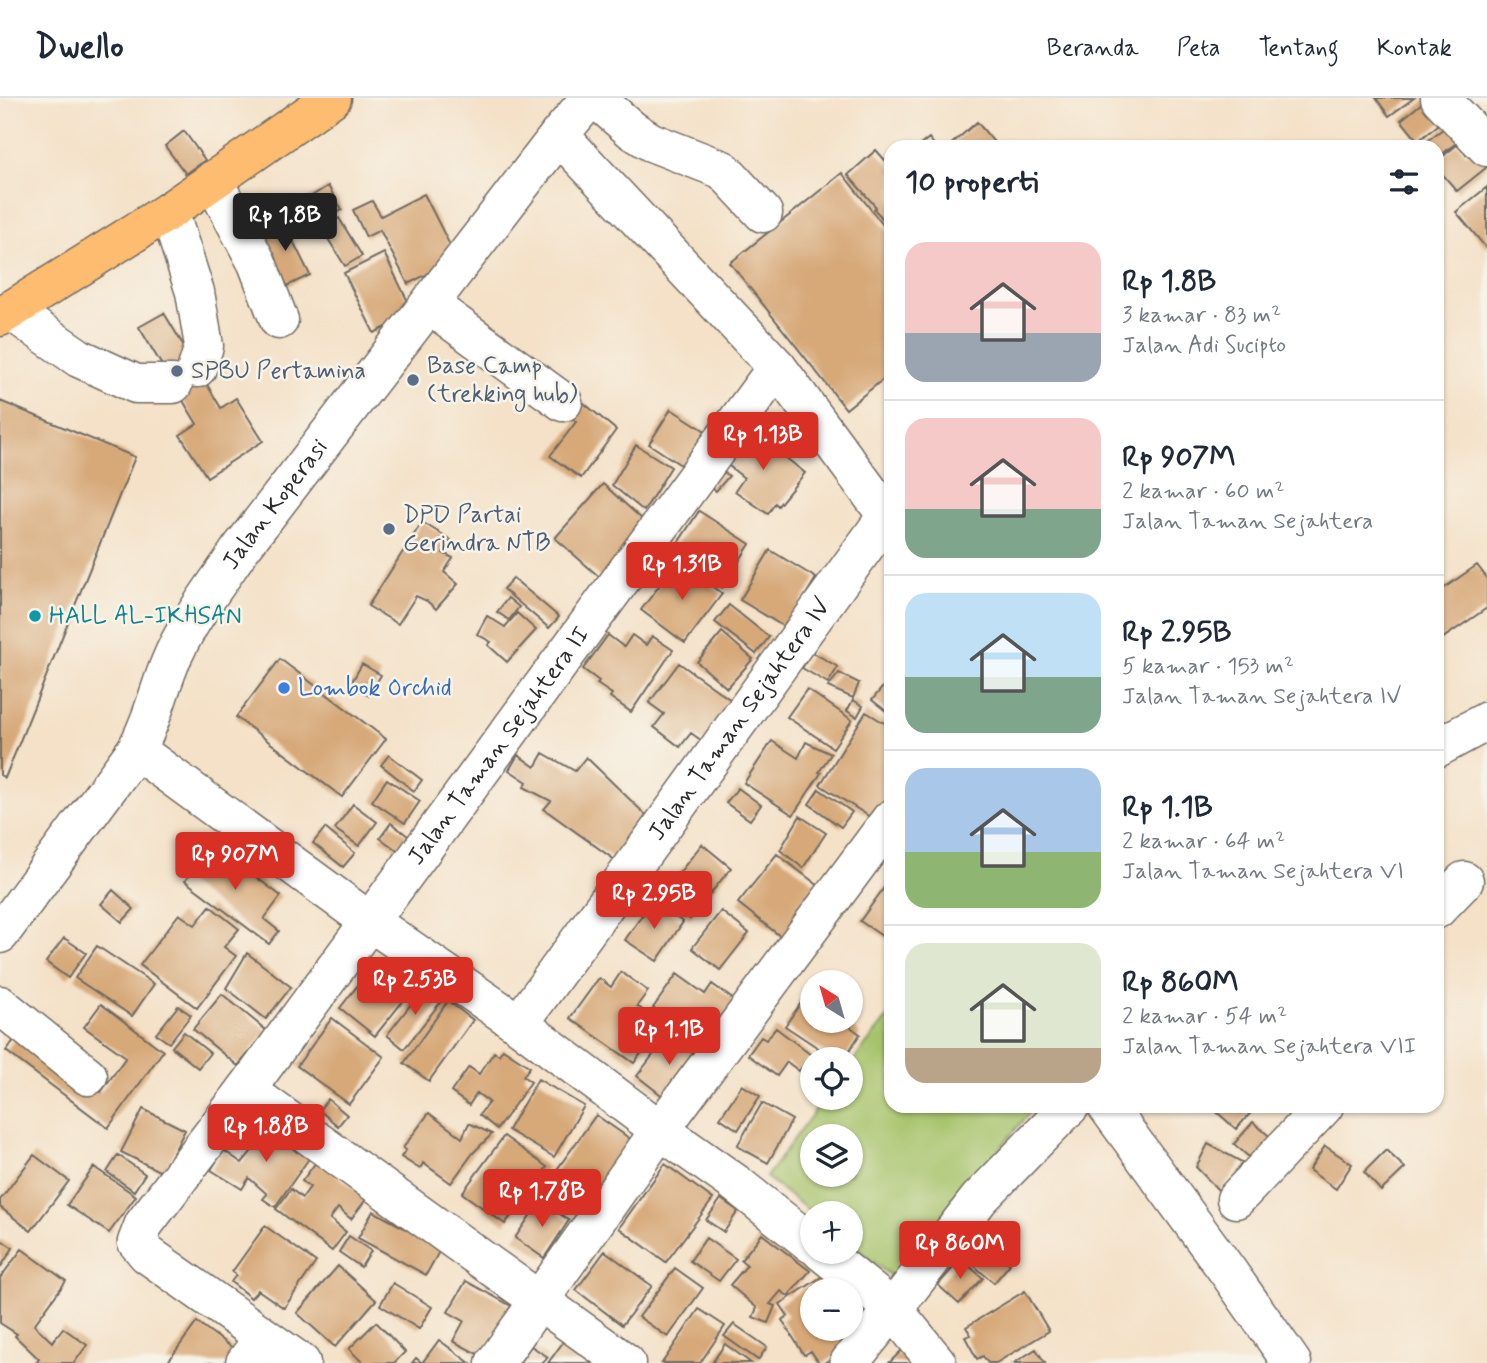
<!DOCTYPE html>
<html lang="id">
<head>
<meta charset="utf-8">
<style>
  :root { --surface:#fff; --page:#f2f2f3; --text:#1f2937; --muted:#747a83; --line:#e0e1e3; --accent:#d93025 }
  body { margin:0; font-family:Mynerve,sans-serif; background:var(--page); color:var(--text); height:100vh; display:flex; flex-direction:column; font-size:26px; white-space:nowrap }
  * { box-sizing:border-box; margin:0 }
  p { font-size:23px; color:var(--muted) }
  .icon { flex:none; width:38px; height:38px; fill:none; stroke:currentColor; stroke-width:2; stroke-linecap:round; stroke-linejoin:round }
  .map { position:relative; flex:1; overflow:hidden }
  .drawer { position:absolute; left:884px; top:42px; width:560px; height:973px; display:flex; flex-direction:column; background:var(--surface); border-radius:21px; box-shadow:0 2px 5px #0004 }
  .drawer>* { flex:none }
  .needle { width:46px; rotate:323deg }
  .tools { position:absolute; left:800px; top:872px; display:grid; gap:14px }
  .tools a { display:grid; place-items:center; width:63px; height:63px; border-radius:50%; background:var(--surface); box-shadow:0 2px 5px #0004; font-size:35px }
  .price { position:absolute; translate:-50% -60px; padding:0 16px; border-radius:7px; background:var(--accent); color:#fff; font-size:23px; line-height:46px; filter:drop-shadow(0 2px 4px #0008) }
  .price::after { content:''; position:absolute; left:50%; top:42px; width:21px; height:16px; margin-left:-10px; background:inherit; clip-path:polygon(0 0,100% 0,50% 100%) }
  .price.selected { background:#222; color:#fff }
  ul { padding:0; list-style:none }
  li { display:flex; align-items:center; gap:21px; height:175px; padding:0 21px }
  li+li { border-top:2px solid var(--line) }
  li span { display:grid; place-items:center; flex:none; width:196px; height:140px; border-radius:21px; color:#555 }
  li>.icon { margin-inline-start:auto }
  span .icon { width:84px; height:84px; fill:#fffc; stroke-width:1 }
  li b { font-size:30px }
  h2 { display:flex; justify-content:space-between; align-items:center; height:84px; padding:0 21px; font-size:30px }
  header { display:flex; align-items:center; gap:42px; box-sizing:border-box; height:98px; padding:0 35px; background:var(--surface); border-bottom:2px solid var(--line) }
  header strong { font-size:33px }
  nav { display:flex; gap:38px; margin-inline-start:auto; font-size:24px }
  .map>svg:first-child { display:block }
</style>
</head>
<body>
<header>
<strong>Dwello</strong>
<nav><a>Beranda</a><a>Peta</a><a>Tentang</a><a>Kontak</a></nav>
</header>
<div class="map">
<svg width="1487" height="1265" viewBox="0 0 1487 1265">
  <rect width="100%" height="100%" fill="#f7f3e8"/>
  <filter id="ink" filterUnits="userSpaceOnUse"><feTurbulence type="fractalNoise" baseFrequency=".0143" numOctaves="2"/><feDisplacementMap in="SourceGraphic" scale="14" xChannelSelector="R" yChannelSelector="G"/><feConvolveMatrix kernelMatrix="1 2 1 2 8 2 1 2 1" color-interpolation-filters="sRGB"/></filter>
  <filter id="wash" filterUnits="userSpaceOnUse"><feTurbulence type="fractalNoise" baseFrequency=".00686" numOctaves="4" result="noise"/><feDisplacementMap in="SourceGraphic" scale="28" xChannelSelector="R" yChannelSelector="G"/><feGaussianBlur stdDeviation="1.57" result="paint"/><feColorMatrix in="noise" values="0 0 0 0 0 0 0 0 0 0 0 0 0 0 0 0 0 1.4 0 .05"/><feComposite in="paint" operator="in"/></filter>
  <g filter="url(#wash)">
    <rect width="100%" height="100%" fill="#f4e1c8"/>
    <!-- green -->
    <path fill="#a6c36a" stroke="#68774a" stroke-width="2" fill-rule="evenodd" d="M891 915V1008H1035L943 1119 898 1184 851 1146 850 1115H812L766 1079 825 999H850L851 966ZM812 1038H850V1076H812Z"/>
    <g id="blocks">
      <!-- building -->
      <path fill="#d7a979" d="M1376 0H1414L1389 18Z
        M1426 2 1443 23 1418 43 1401 22Z
        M977 24 998 49H948Z
        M1452 24 1464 39 1437 60V49H1426L1423 46Z
        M184 33 205 62 186 76 165 48Z
        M929 40 936 49H918Z
        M1458 46 1466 57 1477 48 1487 60V69L1457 93 1437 70V63Z
        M876 52 891 69V130L874 111 876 109 848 77Z
        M842 75 891 137V275L846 311 730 165Z
        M328 88 342 112 303 135 289 112Z
        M1487 89V151L1456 114Z
        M424 96 457 161 408 186 380 132 366 139 353 112 372 103 381 118Z
        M339 120 362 158 345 168 322 131Z
        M282 121 310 177 287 188 260 132Z
        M384 155 414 216 374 235 344 175Z
        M164 215 221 310 236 300 263 343 207 379 180 337 197 326 139 229Z
        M573 296 616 332 581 380 550 358 576 324 561 311Z
        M0 303 135 359 5 680 0 677Z
        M671 311 710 336 687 371 649 346Z
        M750 331 805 375 778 408 775 405 768 416 735 393 744 380 724 364Z
        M636 347 671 369 644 413 612 387Z
        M718 370 729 378 716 393 706 385Z
        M603 386 652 430 604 483 555 440Z
        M699 413 750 446 722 490 672 454Z
        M422 424 451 442 443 455 453 460 444 474 458 486 436 511 427 503 416 498 398 526 368 508Z
        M770 452 816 480 786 530 740 502Z
        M678 463 722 496 685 545 641 512Z
        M1477 467 1487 480V510L1437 544V495Z
        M513 480 559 519 549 530 503 491Z
        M508 500 519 509 509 522 497 514Z
        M729 507 769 539 756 556 715 524Z
        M517 515 536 532 507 564 488 547 491 544 477 536 487 518 505 529Z
        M722 534 753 561 727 590 697 564Z
        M608 537 624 549 632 537 646 547 652 538 673 552 631 614 610 599 612 596 597 586 599 583 583 571Z
        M812 554 838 569 828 585 802 570Z
        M280 561 386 641 342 699 236 619Z
        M679 565 735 605 705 645 691 635 680 649 654 629 664 616 649 605Z
        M362 566 381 577 369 598 350 587Z
        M839 575 859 585 853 600 828 589Z
        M891 579V617L872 602Z
        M807 591 852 622 833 650 787 619Z
        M853 602 863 608 857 619 847 613Z
        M866 614 891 629V696L875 722 820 687Z
        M772 643 798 660 806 644 831 656 819 674 821 675 793 717 744 685Z
        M543 655 575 673 586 659 647 718 615 762 544 711 551 703 524 689 527 684 509 672 518 657 535 669Z
        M389 657 422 682 414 693 381 667Z
        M387 681 420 703 405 725 372 703Z
        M738 690 761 707 750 722 726 705Z
        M819 691 852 714 841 729 809 706Z
        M353 706 377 724 359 748 335 731Z
        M800 718 826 735 803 770 780 752Z
        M391 725 417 745 406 759 380 740Z
        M325 730 355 755 343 769 313 745Z
        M212 746 281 798 264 821 279 833 269 846 185 783Z
        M702 746 731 770 690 821 661 798Z
        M777 756 824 792 785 842 738 805Z
        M891 780V844L860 823Z
        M113 792 134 811 122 824 101 806Z
        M652 803 683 824 657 863 625 842Z
        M210 808 239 831 224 849 236 858 197 910 140 867 179 816 195 827Z
        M721 813 749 835 720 872 692 850Z
        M64 840 86 855 68 880 46 864Z
        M97 848 154 886 132 918 75 880Z
        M247 855 291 889 266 921 226 890Z
        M376 864 412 892 375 938 340 910Z
        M621 874 648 893 637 908 662 926 634 965 570 920 599 880 611 889Z
        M677 876 705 896 712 886 738 905 707 948 653 910Z
        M426 887 443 901 404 951 387 937Z
        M812 892V922H841L860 936 844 961H835L785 928 805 899 807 900Z
        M222 896 267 933 238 968 193 931Z
        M448 903 473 922 429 983 404 965Z
        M101 906 163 953 108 1030 6 953 21 933 101 994 126 959 84 929Z
        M178 908 191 917 169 945 156 936Z
        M332 920 384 959 349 1006 297 968Z
        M776 930 811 957 799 973 787 964 777 978 748 957 761 939 766 942Z
        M184 934 210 955 198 970 172 949Z
        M669 936 701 961 669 1003 637 978Z
        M503 951 530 969 523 978 531 984 497 1031 479 1017 489 1004 477 995 469 1007 451 994 469 969 479 976 494 954 499 957Z
        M538 981 584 1008 554 1059 508 1032Z
        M742 987 760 998 738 1032 720 1020Z
        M328 1001 347 1017 338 1028 319 1012Z
        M762 1005 792 1022 768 1065 737 1048Z
        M1210 1008H1257L1236 1031Z
        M143 1011 185 1032 163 1075 121 1054Z
        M429 1015 462 1040 469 1025 492 1036 473 1055 451 1085 423 1065 420 1071 401 1059 406 1052 403 1050Z
        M596 1017 639 1047 587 1122 543 1091Z
        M259 1024 271 1031 297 1054 306 1041 317 1049 275 1109 263 1101 267 1096 249 1080 242 1091 211 1072 223 1052 242 1065 261 1042 251 1034Z
        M1253 1024 1276 1044 1257 1066 1234 1046Z
        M504 1038 547 1069 505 1126 462 1095Z
        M1208 1046 1242 1064 1220 1094 1196 1069Z
        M1325 1048 1352 1066 1336 1091 1309 1072Z
        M1386 1052 1405 1070 1381 1093 1364 1074Z
        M34 1057 69 1083 31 1133 0 1109V1102Z
        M118 1057 145 1076 134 1093 107 1074Z
        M317 1063 367 1100 351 1121 338 1110 330 1121 346 1134 332 1153 276 1111 291 1091 302 1100 310 1089 302 1083Z
        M665 1066 713 1101 666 1164 619 1130Z
        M94 1069 136 1098 109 1135 67 1107Z
        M721 1101 738 1113 724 1134 706 1122Z
        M540 1103 569 1122 544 1160 515 1140Z
        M373 1113 441 1150 426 1177 358 1140Z
        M265 1128 316 1164 284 1210 258 1192 251 1200 231 1184 236 1177 232 1174Z
        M974 1134 1010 1166 994 1185 957 1153Z
        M762 1136 810 1173 788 1198 781 1193 770 1206 775 1208 768 1225 753 1219 757 1210 730 1187 747 1167 741 1162Z
        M349 1138 371 1153 361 1169 339 1154Z
        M706 1140 736 1161 719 1183 690 1163Z
        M0 1141 13 1150 0 1170Z
        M22 1151 66 1183 34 1227 52 1244 63 1230 87 1247 74 1265H36L39 1261 15 1238 17 1236 0 1225V1180Z
        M605 1153 652 1188 622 1227 576 1192Z
        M961 1161 983 1180 959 1206 938 1187Z
        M338 1168 376 1202 335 1249 297 1215Z
        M675 1170 703 1190 668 1239 639 1219Z
        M829 1174 841 1192H812V1230H850V1206L870 1235 824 1265H819L811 1253 804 1257 782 1222 788 1218 780 1206Z
        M466 1183 511 1208 481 1258 453 1243 464 1223 448 1214Z
        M393 1185 432 1209 419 1231 380 1207Z
        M1025 1193 1049 1233 996 1265H988L983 1258 977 1261 965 1239 971 1237 966 1229Z
        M699 1211 725 1228 700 1265H662Z
        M197 1224 245 1259 241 1265H167Z
        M376 1224 405 1254 394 1265H363L349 1251Z
        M734 1226 767 1249 758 1262 724 1238Z
        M439 1242 470 1265H412L416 1260 422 1265Z
        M564 1243 594 1265H548Z
        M725 1246 751 1265H712Z
        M907 1247 925 1265H889Z
        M531 1248 548 1259 543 1265H519Z
        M1036 1251 1045 1265H1014Z"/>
    </g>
  </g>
  <g filter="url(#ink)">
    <use href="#blocks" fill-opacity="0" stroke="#716b62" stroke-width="2"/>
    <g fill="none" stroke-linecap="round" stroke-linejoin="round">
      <defs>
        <g id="minor">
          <path d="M595 0 632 32 651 44 723 72 763 115"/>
          <path d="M1440 0 1487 49"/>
          <path d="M559 37 777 269 891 423"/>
          <path d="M213 82 257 165 279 222"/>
          <path d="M169 113 195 194 204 248 197 270"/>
          <path d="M430 207 563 304"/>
          <path d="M11 213 79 260 136 286H173"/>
          <path d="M1437 650 1487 623"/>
          <path d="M136 652 369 823 519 926 660 1032 735 1085 812 1146"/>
          <path d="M1437 811 1464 783"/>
          <path id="s1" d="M0 836 136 652C152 624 158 594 170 565 186 525 215 489 239 453L559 37 590 0"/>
          <path d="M0 907 88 978"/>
          <path id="s2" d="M519 926 887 418"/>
          <path d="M246 992 626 1265"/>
          <path d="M1107 1008 1229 1175 1292 1265"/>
          <path d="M1236 1101 1324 1008"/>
          <path d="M821 1153 893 1211 849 1265"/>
          <path d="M245 1265 264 1239"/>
          <path id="s3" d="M301 1265 147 1156 137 1144 144 1126 246 992 777 269"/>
          <path d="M495 1265 660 1032 891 721"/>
          <path d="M937 1265 893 1211 979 1101 1070 1008"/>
        </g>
        <path id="highway" d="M0 219 169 113 332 0"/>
      </defs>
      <!-- minor casing -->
      <use href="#minor" stroke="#716b62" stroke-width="41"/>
      <!-- highway casing -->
      <use href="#highway" stroke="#716b62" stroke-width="41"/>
      <!-- minor -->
      <use href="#minor" stroke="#fff" stroke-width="38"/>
      <!-- highway -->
      <use href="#highway" stroke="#febc70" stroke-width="38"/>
    </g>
  </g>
  <!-- markers -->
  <g fill="#5c6f8a" stroke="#f7f3e8" stroke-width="2.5">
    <circle cx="177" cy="273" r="7"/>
    <circle cx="413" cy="282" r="7"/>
    <circle cx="389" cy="431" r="7"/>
  </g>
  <circle fill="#0f9aa8" stroke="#f7f3e8" stroke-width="2.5" cx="35" cy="518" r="7"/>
  <circle fill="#3f7fe0" stroke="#f7f3e8" stroke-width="2.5" cx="284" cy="590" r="7"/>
  <g text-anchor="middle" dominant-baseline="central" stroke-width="5" stroke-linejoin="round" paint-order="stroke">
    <!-- service labels -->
    <g font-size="24" fill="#4e5e75" stroke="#f7f3e8" text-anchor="start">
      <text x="427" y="268">Base Camp<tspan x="427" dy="28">(trekking hub)</tspan></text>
      <text x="191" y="273">SPBU Pertamina</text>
      <text x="403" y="417">DPD Partai<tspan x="403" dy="28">Gerindra NTB</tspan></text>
    </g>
    <!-- street labels -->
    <g font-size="24" fill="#2b2b2b" stroke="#f7f3e8">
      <text stroke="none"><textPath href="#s1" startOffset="513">Jalan Koperasi</textPath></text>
      <text stroke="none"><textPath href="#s2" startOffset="376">Jalan Taman Sejahtera IV</textPath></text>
      <text stroke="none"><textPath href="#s3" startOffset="819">Jalan Taman Sejahtera II</textPath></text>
    </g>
    <!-- culture labels -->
    <g font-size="24" fill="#0d838f" stroke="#f7f3e8" text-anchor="start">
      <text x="49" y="518">HALL AL-IKHSAN</text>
    </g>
    <!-- shop labels -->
    <g font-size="24" fill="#366cbe" stroke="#f7f3e8" text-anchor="start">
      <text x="298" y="590">Lombok Orchid</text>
    </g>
  </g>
</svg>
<div class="tools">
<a><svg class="needle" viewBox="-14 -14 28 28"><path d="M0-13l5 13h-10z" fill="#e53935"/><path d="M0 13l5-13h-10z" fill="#747a83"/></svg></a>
<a><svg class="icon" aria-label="locate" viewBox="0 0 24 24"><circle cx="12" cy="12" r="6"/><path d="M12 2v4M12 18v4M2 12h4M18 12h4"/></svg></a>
<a><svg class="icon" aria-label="layers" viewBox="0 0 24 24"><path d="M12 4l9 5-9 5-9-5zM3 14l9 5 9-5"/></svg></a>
<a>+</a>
<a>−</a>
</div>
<b class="price selected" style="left:285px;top:155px">Rp 1.8B</b>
<b class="price" style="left:763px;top:374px">Rp 1.13B</b>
<b class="price" style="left:682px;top:504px">Rp 1.31B</b>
<b class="price" style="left:235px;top:794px">Rp 907M</b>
<b class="price" style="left:654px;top:833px">Rp 2.95B</b>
<b class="price" style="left:415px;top:919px">Rp 2.53B</b>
<b class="price" style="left:669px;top:969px">Rp 1.1B</b>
<b class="price" style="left:266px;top:1066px">Rp 1.88B</b>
<b class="price" style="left:542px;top:1131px">Rp 1.78B</b>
<b class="price" style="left:960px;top:1183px">Rp 860M</b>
<section class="drawer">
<h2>10 properti<svg class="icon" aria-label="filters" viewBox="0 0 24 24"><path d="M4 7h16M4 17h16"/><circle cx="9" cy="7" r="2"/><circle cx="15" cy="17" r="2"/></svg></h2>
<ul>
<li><span style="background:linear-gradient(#f6c9c9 65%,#9aa5b1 0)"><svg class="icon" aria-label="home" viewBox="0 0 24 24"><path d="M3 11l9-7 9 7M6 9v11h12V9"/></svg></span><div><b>Rp 1.8B</b><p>3 kamar · 83 m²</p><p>Jalan Adi Sucipto</p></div></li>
<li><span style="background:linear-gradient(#f6c9c9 65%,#7fa58c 0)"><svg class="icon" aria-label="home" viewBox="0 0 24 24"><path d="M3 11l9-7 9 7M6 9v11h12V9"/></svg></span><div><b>Rp 907M</b><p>2 kamar · 60 m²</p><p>Jalan Taman Sejahtera</p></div></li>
<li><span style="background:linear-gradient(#bfe0f5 60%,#7fa58c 0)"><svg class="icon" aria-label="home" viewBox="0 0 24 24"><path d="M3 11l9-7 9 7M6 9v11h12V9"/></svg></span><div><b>Rp 2.95B</b><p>5 kamar · 153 m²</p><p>Jalan Taman Sejahtera IV</p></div></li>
<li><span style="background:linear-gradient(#a9c7e8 60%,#8fb573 0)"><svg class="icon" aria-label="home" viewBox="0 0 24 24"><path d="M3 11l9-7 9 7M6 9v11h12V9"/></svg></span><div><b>Rp 1.1B</b><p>2 kamar · 64 m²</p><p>Jalan Taman Sejahtera VI</p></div></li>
<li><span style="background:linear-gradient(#dfe7d0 75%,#b9a48a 0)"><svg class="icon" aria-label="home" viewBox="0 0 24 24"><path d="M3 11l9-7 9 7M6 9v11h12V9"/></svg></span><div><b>Rp 860M</b><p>2 kamar · 54 m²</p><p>Jalan Taman Sejahtera VII</p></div></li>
</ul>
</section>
</div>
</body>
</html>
